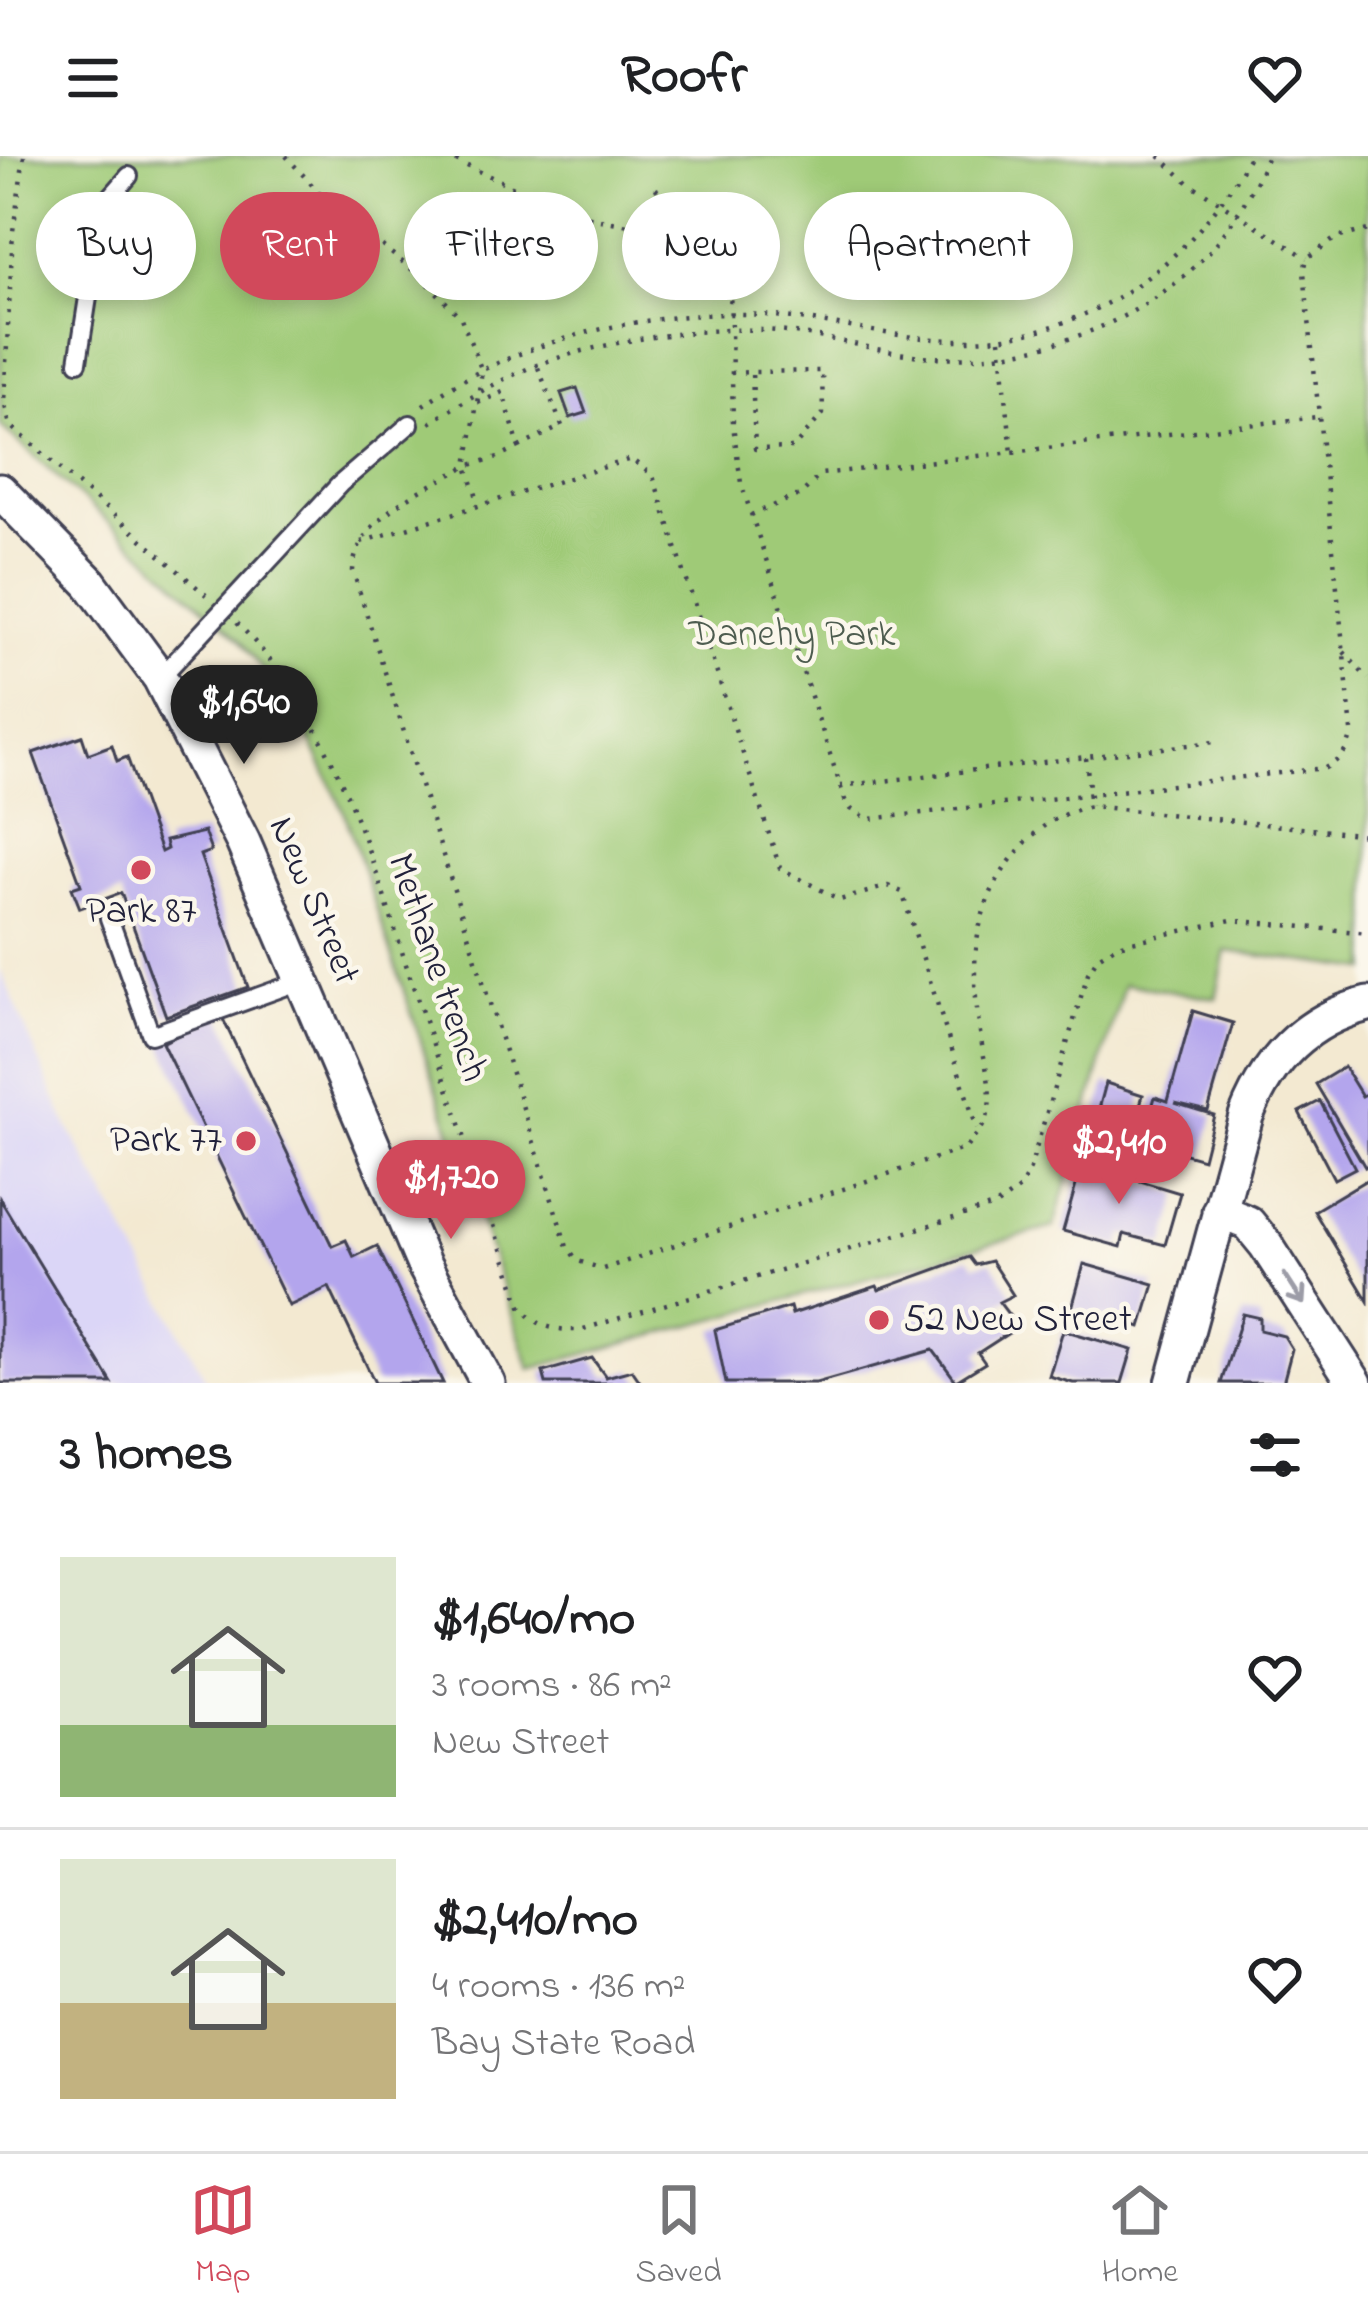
<!DOCTYPE html>
<html lang="en">
<head>
<meta charset="utf-8">
<style>
  :root { --surface:#fff; --page:#f2f2f2; --text:#202124; --muted:#757577; --line:#e0e0e0; --accent:#d1495b }
  body { margin:0; font-family:"Indie Flower",sans-serif; background:var(--page); color:var(--text); height:100vh; display:flex; flex-direction:column; font-size:45px; white-space:nowrap }
  * { box-sizing:border-box; margin:0 }
  p { font-size:39px; color:var(--muted) }
  .icon { flex:none; width:66px; height:66px; fill:none; stroke:currentColor; stroke-width:2; stroke-linecap:round; stroke-linejoin:round }
  .map { position:relative; height:1227px; overflow:hidden }
  .panel { display:flex; flex-direction:column; background:var(--surface); flex:1 }
  .panel>* { flex:none }
  .hud { position:absolute; left:36px; top:36px; width:1296px; height:108px; display:flex; gap:24px }
  .price { position:absolute; translate:-50% -102px; padding:0 27px; border-radius:42px; background:var(--accent); color:#fff; font-size:39px; line-height:78px; filter:drop-shadow(0 3px 6px #0008) }
  .price::after { content:''; position:absolute; left:50%; top:72px; width:36px; height:27px; margin-left:-18px; background:inherit; clip-path:polygon(0 0,100% 0,50% 100%) }
  .price.on { background:#222; color:#fff }
  ul { padding:0; list-style:none }
  li { display:flex; align-items:center; gap:36px; height:300px; padding:0 60px }
  li+li { border-top:3px solid var(--line) }
  li span { display:grid; place-items:center; flex:none; width:336px; height:240px; border-radius:0px; color:#555 }
  li>.icon { margin-inline-start:auto }
  span .icon { width:144px; height:144px; fill:#fffc; stroke-width:1 }
  li b { font-size:51px }
  h2 { display:flex; justify-content:space-between; align-items:center; height:144px; padding:0 60px; font-size:51px }
  .tag { padding:0 42px; border-radius:54px; background:var(--surface); box-shadow:0 6px 18px #0003; font-size:42px; line-height:108px }
  .tag.on { background:var(--accent); color:#fff }
  header { display:flex; justify-content:space-between; align-items:center; height:156px; padding:0 60px; background:var(--surface); font-size:54px; font-weight:700 }
  .dock { display:flex; justify-content:space-around; align-items:center; height:168px; border-top:3px solid var(--line); background:var(--surface); font-size:33px; color:var(--muted) }
  .dock a { display:grid; justify-items:center; gap:6px }
  .dock .on { color:var(--accent) }
  .map>svg:first-child { display:block }
</style>
</head>
<body>
<header><svg class="icon" aria-label="menu" viewBox="0 0 24 24"><path d="M4 6h16M4 12h16M4 18h16"/></svg>Roofr<svg class="icon" aria-label="heart" viewBox="0 0 24 24"><path d="M12 20l-8-8c-3-5 5-10 8-4 3-6 11-1 8 4z"/></svg></header>
<div class="map">
<svg width="1368" height="1227" viewBox="0 0 1368 1227">
  <rect width="100%" height="100%" fill="#fbf7ec"/>
  <filter id="ink" filterUnits="userSpaceOnUse"><feTurbulence type="fractalNoise" baseFrequency=".00833" numOctaves="2"/><feDisplacementMap in="SourceGraphic" scale="24" xChannelSelector="R" yChannelSelector="G"/><feConvolveMatrix kernelMatrix="1 2 1 2 8 2 1 2 1" color-interpolation-filters="sRGB"/></filter>
  <filter id="wash" filterUnits="userSpaceOnUse"><feTurbulence type="fractalNoise" baseFrequency=".004" numOctaves="4" result="noise"/><feDisplacementMap in="SourceGraphic" scale="48" xChannelSelector="R" yChannelSelector="G"/><feGaussianBlur stdDeviation="2.7" result="paint"/><feColorMatrix in="noise" values="0 0 0 0 0 0 0 0 0 0 0 0 0 0 0 0 0 1.4 0 .05"/><feComposite in="paint" operator="in"/></filter>
  <g filter="url(#wash)">
    <rect width="100%" height="100%" fill="#f3e9d1"/>
    <!-- built -->
    <path fill="#dbd6f7" d="M0 813 66 967 208 1227H0Z"/>
    <!-- green -->
    <path fill="#9fca77" stroke="#607659" stroke-width="3" d="M0 0H1368V814L1226 795 1216 842 1124 828 1054 1071 530 1213 345 658 302 567 241 485 0 269Z"/>
    <g id="blocks">
      <!-- building -->
      <path fill="#b3a5ed" d="M577 232 586 257 570 262 561 237Z
        M82 580 88 598 112 589 117 605 127 601 161 696 167 693 165 685 204 676 211 695 200 699 248 831 166 860 121 737 80 752 72 732 81 729 33 597Z
        M1193 855 1233 867 1208 955 1175 947 1214 959 1203 1003 1142 986 1155 941 1168 945Z
        M221 859 332 1090 346 1084 354 1101 377 1090 443 1227H375L329 1131 289 1150 162 887Z
        M1344 911 1362 940 1368 937V1009L1365 1011 1316 928Z
        M1106 927 1143 939 1131 979 1095 968Z
        M1320 945 1355 1012 1334 1023 1299 956Z
        M1083 1004 1141 1020 1140 1025 1180 1037 1165 1089 1124 1078 1121 1091 1063 1075Z
        M1368 1023V1145L1314 1055Z
        M0 1043 112 1227H0Z
        M969 1101 975 1109 991 1105 1013 1139 999 1146 1018 1171 978 1197 985 1207 956 1225 933 1194 816 1227H726L715 1174 790 1151 792 1158 877 1130 879 1134Z
        M1084 1108 1154 1128 1141 1171 1072 1152Z
        M1243 1158 1260 1162V1174L1284 1180 1292 1193 1283 1227H1221Z
        M1063 1174 1132 1194 1122 1227H1073L1049 1220Z
        M592 1202 606 1221 632 1214 641 1227H546L543 1216Z"/>
    </g>
  </g>
  <g filter="url(#ink)">
    <use href="#blocks" fill-opacity="0" stroke="#414052" stroke-width="3"/>
    <g fill="none" stroke-linecap="round" stroke-linejoin="round">
      <defs>
        <path id="lane" d="M78 206 102 51 129 20
          M160 522 340 328 410 268
          M109 762 151 879 301 825"/>
        <path id="street" d="M0 335 90 427 160 522 243 686 423 1107 488 1227
          M1219 1055 1248 1067 1266 1089 1355 1227
          M1173 1227 1246 960C1269 902 1307 863 1368 848"/>
      </defs>
      <!-- lane casing -->
      <use href="#lane" stroke="#414052" stroke-width="22"/>
      <!-- street casing -->
      <use href="#street" stroke="#414052" stroke-width="39"/>
      <!-- path -->
      <path stroke="#414052" stroke-width="4.5" stroke-dasharray="3 9" stroke-linecap="butt" d="M24 0 13 75 4 246 10 269 206 439
        M286 0 329 48 424 123 461 162 482 215 467 310C425 334 356 359 353 415L567 1091 578 1105 603 1113 966 992C973 982 983 973 987 962 994 936 986 915 982 889 971 823 968 761 1010 705 1033 675 1054 658 1091 650L1368 679
        M445 0 565 54 600 64 675 77 693 86 730 126 733 269 741 327 845 644 851 653 869 663 1325 612C1343 602 1348 594 1352 575L1304 116 1307 102 1336 82 1368 74
        M1159 0 1189 27 1307 102
        M656 32 675 77
        M1000 183 1012 297
        M731 217 752 216 755 293 793 292 823 258 822 215 752 216
        M478 247 503 236 519 291 498 301 467 310 479 348
        M423 249C509 188 627 159 732 158 808 157 882 183 958 184 1084 186 1193 109 1249 0
        M430 267C463 245 497 225 534 210 601 185 705 169 777 175 825 179 873 195 921 200 1020 210 1136 173 1205 100 1232 72 1252 35 1268 0
        M519 291 562 270 537 209
        M751 359 801 338 821 318 1317 261
        M361 386 631 303 653 320 780 712 840 744 888 730 902 736 977 973
        M237 467C337 567 372 705 415 836 451 940 486 1045 521 1150 537 1172 554 1174 580 1174L997 1049 1020 1032 1030 1013 1088 817 1098 801 1118 789 1231 764 1368 777
        M1344 496 1368 523
        M1086 602 1091 650
        M840 630 1214 586"/>
      <!-- lane -->
      <use href="#lane" stroke="#fff" stroke-width="16"/>
      <!-- street -->
      <use href="#street" stroke="#fff" stroke-width="33"/>
    </g>
    <!-- one-way arrows -->
    <defs><path id="oneway-shaft" d="M-6 0H5M1.5-3L5.5 0L1.5 3" fill="none" stroke-width="1.6" stroke-linecap="round" stroke-linejoin="round" transform="scale(3)"/></defs>
    <use stroke="#9c9ca7" href="#oneway-shaft" transform="translate(1294 1133) rotate(57)"/>
  </g>
  <!-- markers -->
  <g fill="#d1495b" stroke="#fbf7ec" stroke-width="4.5">
    <circle cx="141" cy="714" r="12"/>
    <circle cx="246" cy="985" r="12"/>
    <circle cx="879" cy="1164" r="12"/>
  </g>
  <g text-anchor="middle" dominant-baseline="central" stroke-width="9" stroke-linejoin="round" paint-order="stroke">
    <!-- park labels -->
    <g font-size="39" fill="#4e5d50" stroke="#fbf7ec">
      <text x="792" y="479">Danehy Park</text>
    </g>
    <!-- street labels -->
    <g font-size="39" fill="#22223b" stroke="#fbf7ec">
      <text transform="translate(313 745) rotate(67)">New Street</text>
      <text transform="translate(436 812) rotate(71)">Methane trench</text>
    </g>
    <!-- poi labels -->
    <g font-size="39" fill="#22223b" stroke="#fbf7ec">
      <text x="141" y="756">Park 87</text>
      <text x="222" y="985" text-anchor="end">Park 77</text>
      <text x="903" y="1164" text-anchor="start">52 New Street</text>
    </g>
  </g>
</svg>
<b class="price on" style="left:244px;top:611px">$1,640</b>
<b class="price" style="left:1119px;top:1051px">$2,410</b>
<b class="price" style="left:451px;top:1086px">$1,720</b>
<div class="hud">
<a class="tag">Buy</a>
<a class="tag on">Rent</a>
<a class="tag">Filters</a>
<a class="tag">New</a>
<a class="tag">Apartment</a>
</div>
</div>
<section class="panel">
<h2>3 homes<svg class="icon" aria-label="filters" viewBox="0 0 24 24"><path d="M4 7h16M4 17h16"/><circle cx="9" cy="7" r="2"/><circle cx="15" cy="17" r="2"/></svg></h2>
<ul>
<li><span style="background:linear-gradient(#dfe7d0 70%,#8fb573 0)"><svg class="icon" aria-label="home" viewBox="0 0 24 24"><path d="M3 11l9-7 9 7M6 9v11h12V9"/></svg></span><div><b>$1,640/mo</b><p>3 rooms · 86 m²</p><p>New Street</p></div><svg class="icon" aria-label="heart" viewBox="0 0 24 24"><path d="M12 20l-8-8c-3-5 5-10 8-4 3-6 11-1 8 4z"/></svg></li>
<li><span style="background:linear-gradient(#dfe7d0 60%,#c2b280 0)"><svg class="icon" aria-label="home" viewBox="0 0 24 24"><path d="M3 11l9-7 9 7M6 9v11h12V9"/></svg></span><div><b>$2,410/mo</b><p>4 rooms · 136 m²</p><p>Bay State Road</p></div><svg class="icon" aria-label="heart" viewBox="0 0 24 24"><path d="M12 20l-8-8c-3-5 5-10 8-4 3-6 11-1 8 4z"/></svg></li>
</ul>
</section>
<nav class="dock">
<a class="on"><svg class="icon" aria-label="map" viewBox="0 0 24 24"><path d="M3 6l6-2 6 2 6-2v14l-6 2-6-2-6 2zM9 4v14M15 6v14"/></svg>Map</a>
<a><svg class="icon" aria-label="saved" viewBox="0 0 24 24"><path d="M7 4h10v16l-5-4-5 4z"/></svg>Saved</a>
<a><svg class="icon" aria-label="home" viewBox="0 0 24 24"><path d="M3 11l9-7 9 7M6 9v11h12V9"/></svg>Home</a>
</nav>
</body>
</html>
